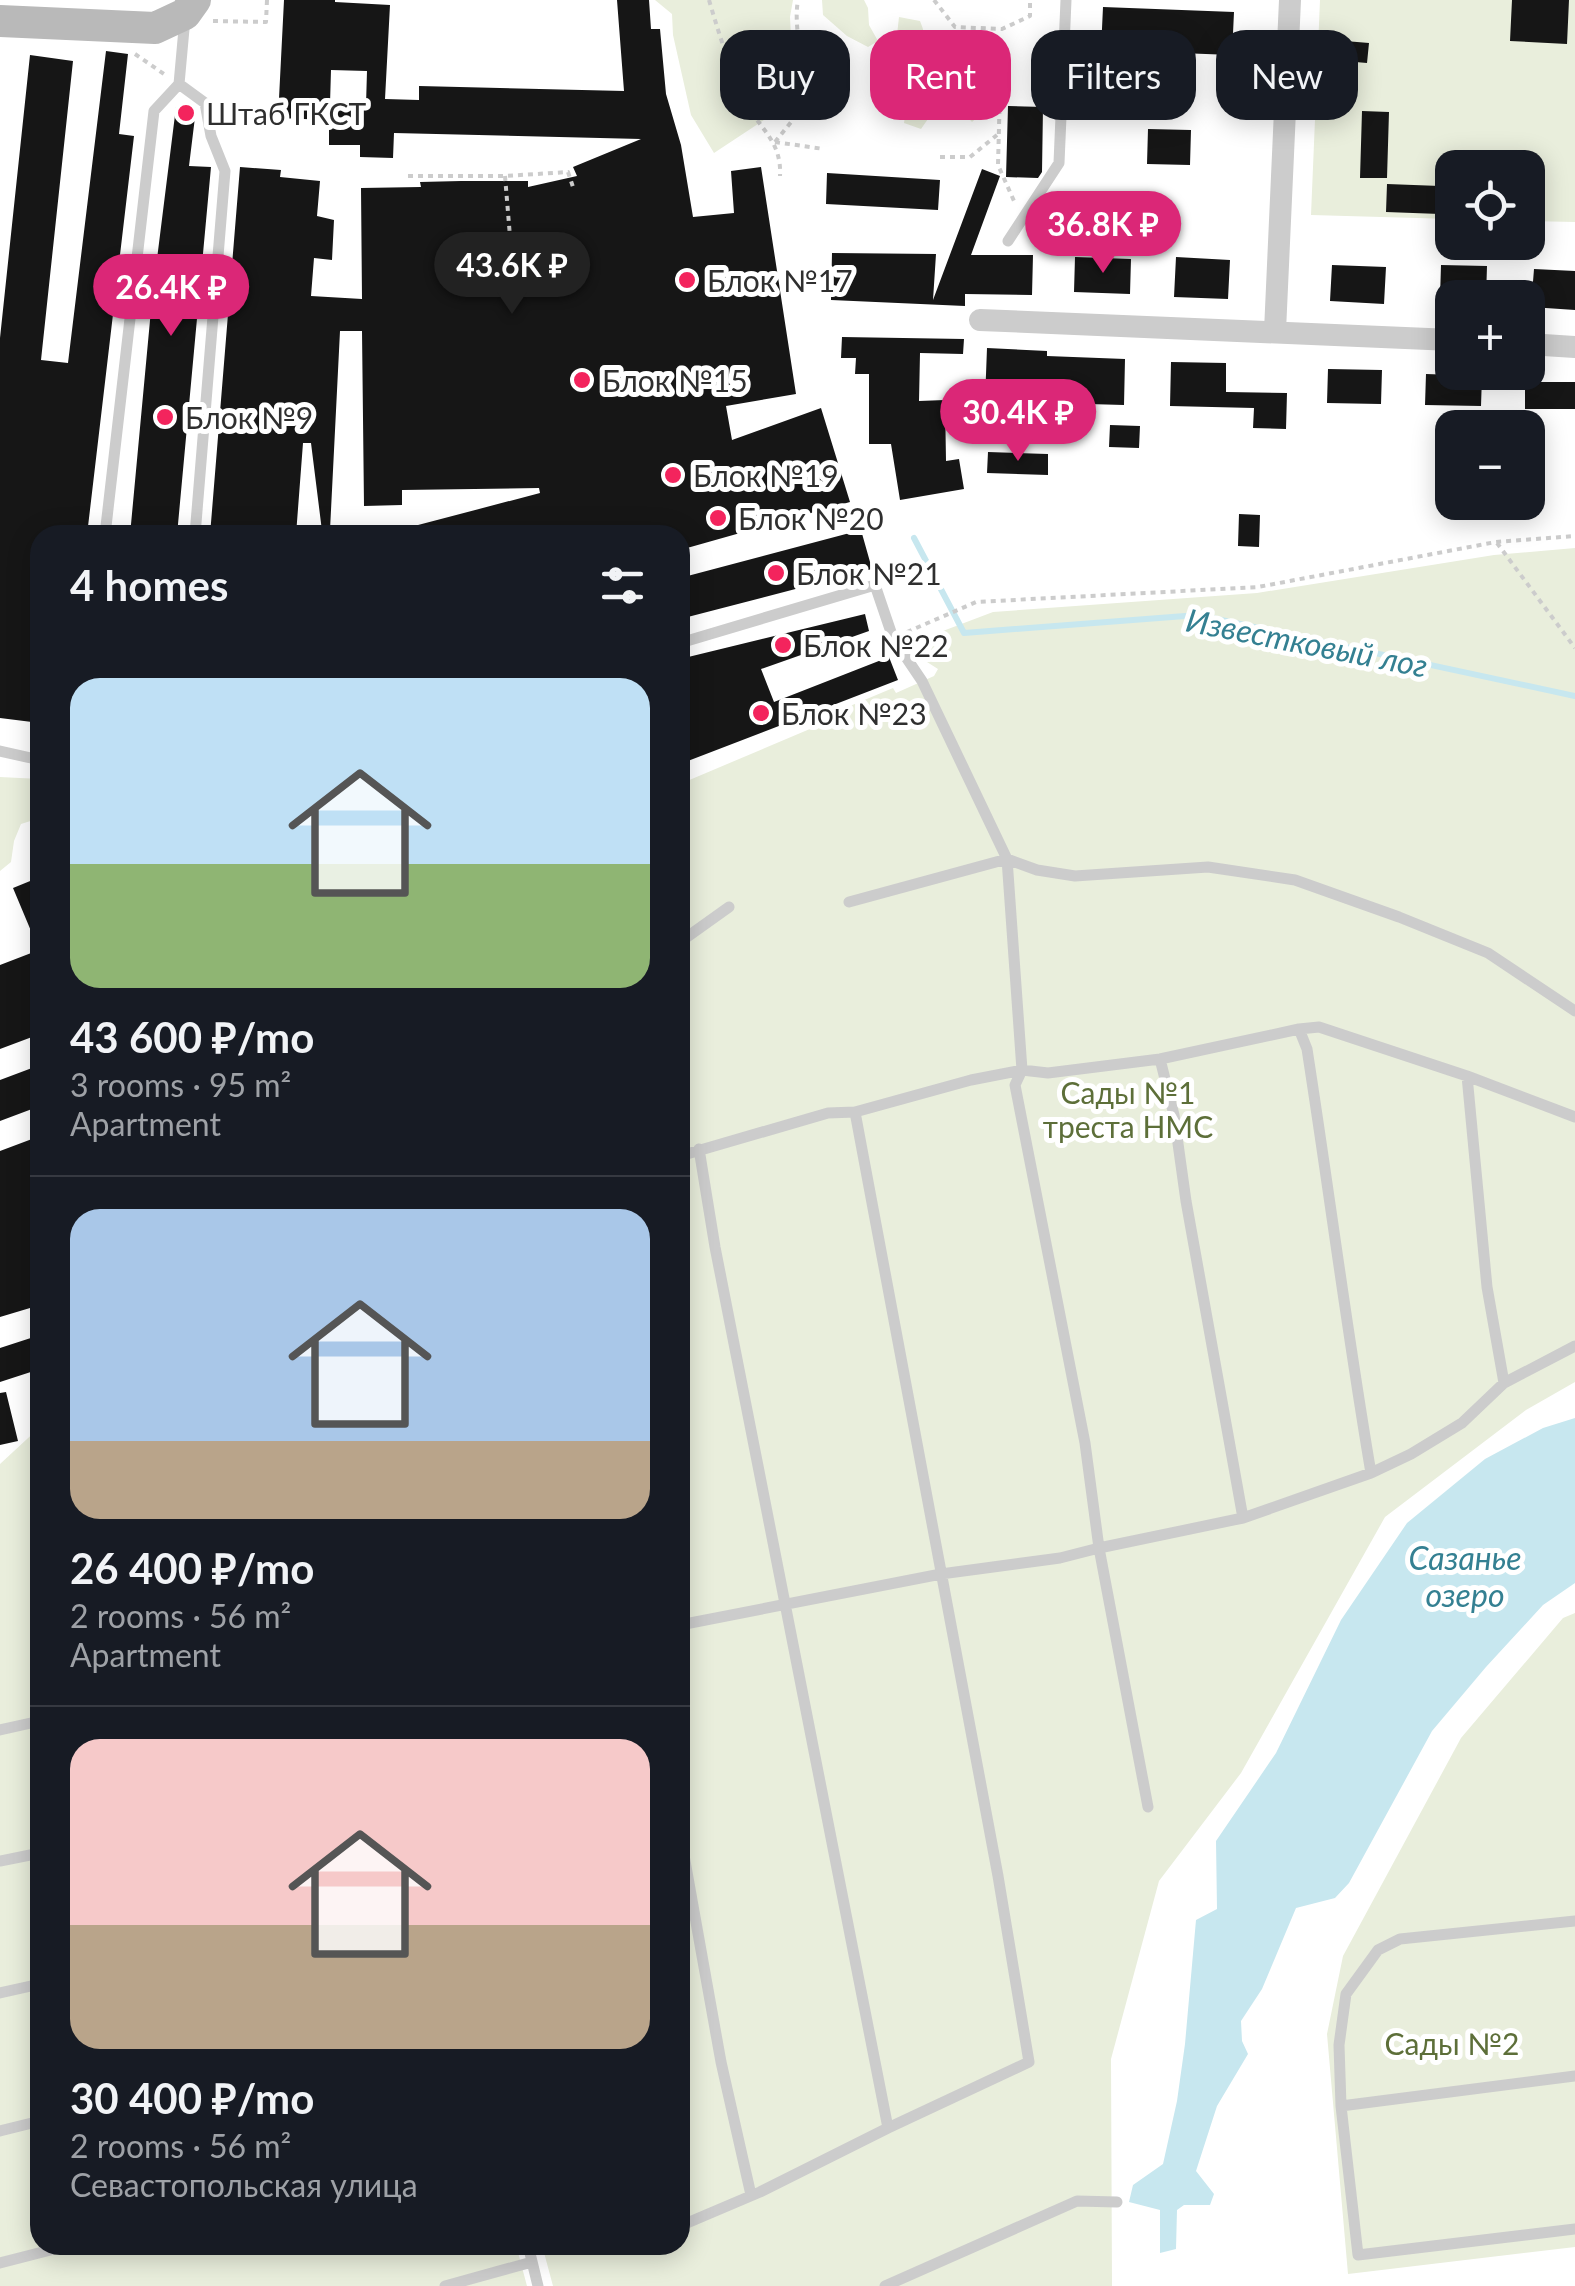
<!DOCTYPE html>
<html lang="en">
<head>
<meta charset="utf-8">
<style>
  :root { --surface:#171b24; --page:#242831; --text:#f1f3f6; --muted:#9ea1a6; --line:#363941; --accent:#db2777 }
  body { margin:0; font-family:Lato,sans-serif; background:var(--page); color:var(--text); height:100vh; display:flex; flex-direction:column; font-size:38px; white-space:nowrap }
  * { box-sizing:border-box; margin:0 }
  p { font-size:32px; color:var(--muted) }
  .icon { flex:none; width:55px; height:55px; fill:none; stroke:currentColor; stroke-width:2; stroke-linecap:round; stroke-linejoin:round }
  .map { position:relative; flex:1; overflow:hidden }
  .side { position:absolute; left:30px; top:525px; width:660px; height:1730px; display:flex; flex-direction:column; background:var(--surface); border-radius:30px; box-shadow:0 5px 25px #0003 }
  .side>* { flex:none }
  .banner { position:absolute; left:720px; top:30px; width:705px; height:90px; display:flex; gap:20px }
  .buttons { position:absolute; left:1435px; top:150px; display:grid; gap:20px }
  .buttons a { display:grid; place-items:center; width:110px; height:110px; border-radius:20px; background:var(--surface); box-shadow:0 5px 25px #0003; font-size:50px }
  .price { position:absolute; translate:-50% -85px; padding:0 22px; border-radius:35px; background:var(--accent); color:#fff; font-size:32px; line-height:65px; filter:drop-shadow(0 2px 5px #0008) }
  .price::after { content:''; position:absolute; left:50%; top:60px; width:30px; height:22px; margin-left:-15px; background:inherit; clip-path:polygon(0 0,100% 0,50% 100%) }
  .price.active { background:#222; color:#fff }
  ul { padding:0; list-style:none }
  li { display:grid; align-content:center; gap:20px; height:530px; padding:0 40px }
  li+li { border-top:2px solid var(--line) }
  li span { display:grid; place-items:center; height:310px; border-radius:30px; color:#555 }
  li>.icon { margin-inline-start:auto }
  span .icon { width:180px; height:180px; fill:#fffc; stroke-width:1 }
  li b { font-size:42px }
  h2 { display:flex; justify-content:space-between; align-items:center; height:120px; padding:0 40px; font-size:42px }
  .pill { padding:0 35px; border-radius:30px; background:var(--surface); box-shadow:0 5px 25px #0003; font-size:35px; line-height:90px }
  .pill.active { background:var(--accent); color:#fff }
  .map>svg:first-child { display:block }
</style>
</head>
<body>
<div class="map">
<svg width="1575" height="2286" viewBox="0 0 1575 2286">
  <rect width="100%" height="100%" fill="#fff"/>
  <!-- green -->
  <path fill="#e9eedc" d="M655 0H793L790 17 792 55 790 114 770 116 714 153 691 115 673 35 672 14Z
    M822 0H864L868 8 869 25 878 41 868 47 847 36 823 15Z
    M1320 0H1575V222L1528 221V168H1452V219L1311 215Z
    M899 17 920 21C932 49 922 66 902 85L892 80Z
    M949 65 981 68 982 84 994 102 972 122 960 109 937 106 921 129 904 123 906 109 936 89Z
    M1575 548V1382L1526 1410 1385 1517 1241 1773 1159 1881 1111 2059 1112 2286H553L542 2245H680V784L824 723 826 716 893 688 896 693 934 676 938 669 927 662 935 634 993 612 1257 593 1494 555Z
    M0 777 40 779V818L21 824 14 841 11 862 0 871Z
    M40 1427V2245H516L527 2286H0V1464Z
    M1575 1613V2247L1348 2274 1327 2034 1343 1956 1461 1738 1563 1618Z"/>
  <!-- water -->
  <path fill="#c7e7ef" d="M1575 1418V1583L1543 1605 1486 1667 1432 1731 1349 1883 1335 1898 1296 1908 1262 1989 1241 2021 1242 2041 1248 2054 1217 2106 1196 2171 1214 2194 1210 2205H1184L1177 2210 1176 2249 1160 2253V2210L1129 2202 1133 2185 1163 2164 1177 2101 1185 2044 1196 1920 1217 1909 1216 1841 1276 1753 1341 1620 1407 1523 1485 1459 1543 1428Z"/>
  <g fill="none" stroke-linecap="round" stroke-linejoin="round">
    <!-- stream -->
    <path stroke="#c7e7ef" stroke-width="6" d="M914 538 964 633 1198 615 1575 696"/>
  </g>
  <!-- building -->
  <path fill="#161616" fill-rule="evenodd" d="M284 0H335V2L390 5 385 99 419 100V86L624 91 617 0H649L651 29H660L666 94 681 145 693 217 734 213 731 171 761 167 796 394 726 406 732 440 821 408 850 502 680 550V535H529L528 529 508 535H399V530L540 493 539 488 402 490V505L364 506 362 331H340L330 530 322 531 311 443H303L296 535H210L240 167 281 170 280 177 320 181 317 216 334 220 332 260 314 258 311 296 362 299 361 188 421 187 420 182 461 181H528V187L577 176 573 167 641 139 394 133 393 158 360 157V145H329V120L278 118ZM331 70 367 71 366 105 330 104Z
    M1512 0H1569L1567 44 1510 41Z
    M1103 7 1234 12 1232 55 1101 50Z
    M1345 41 1369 43 1367 63 1344 61Z
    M106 51 128 54 119 134 134 136 87 535H40V723L0 718V338L30 55 73 61 41 360 68 363Z
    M1008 106 1043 107 1042 172 1038 178 1006 177Z
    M176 107 196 109 189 166 211 167 177 535H130L152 299Z
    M1362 111 1389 112 1387 178H1360Z
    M1148 129 1191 130 1190 165 1147 164Z
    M982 169 1000 176 971 255H1033L1032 295 965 294V306L831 300 832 253 936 254 933 300Z
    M827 173 940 180 938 210 826 204Z
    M1387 184 1440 186V214L1386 212Z
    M1075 257 1131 259 1130 294 1074 292Z
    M1176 257 1230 260 1228 299 1174 297Z
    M1332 265 1386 267 1384 304 1330 301Z
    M1441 265 1487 266 1486 298H1440Z
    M1534 269 1575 271V310L1531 307Z
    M842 337 964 339 963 354 920 353 919 401 945 400 946 461 959 459 964 489 900 500 891 444H869V374H855L856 358H841Z
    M987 348 1047 351V356L1125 359 1124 405 985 401Z
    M1171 362 1226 363V392L1287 393 1286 429 1253 428 1254 408 1170 406Z
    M1328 369 1382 370 1381 404 1327 403Z
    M1426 374 1482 376 1481 406 1425 405Z
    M1525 382H1575V409H1525Z
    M1110 425 1140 426 1139 448 1109 447Z
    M988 452 1048 454V475L987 473Z
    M1239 514 1260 515 1259 547 1238 546Z
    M861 530 872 569 680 619V578Z
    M865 614 869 631 761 669 774 702 889 657 898 680 680 764V659Z
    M40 877V1034L0 1049V965L39 950 13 888Z
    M40 1065V1106L0 1121V1080Z
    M40 1136V1305L0 1317V1151Z
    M40 1335V1369L0 1382V1348Z
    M6 1392 18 1441 0 1445V1393Z"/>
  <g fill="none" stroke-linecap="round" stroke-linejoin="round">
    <!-- path -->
    <path stroke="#ccc" stroke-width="4" stroke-dasharray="5 5" stroke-linecap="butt" d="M709 0C719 34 729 66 744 98 757 128 782 139 780 176
      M934 0 955 27 1002 29 1030 16V0
      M213 21 266 22 267 0
      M135 54 164 74
      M1000 89 998 165 1014 201
      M775 142 796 116C796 94 800 71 799 49 798 32 795 17 798 0
      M775 142 824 149
      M940 157H970L997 135
      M408 176H505L568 172 574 190
      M505 176 514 285
      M1497 543 1575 648
      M907 632 976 602 1258 587 1496 542 1575 536"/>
    <!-- lane -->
    <path stroke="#ccc" stroke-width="11" d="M185 18 179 84 205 103 211 136 225 171 195 535
      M1008 241 1059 163 1066 0
      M105 535 154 111 179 84
      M680 643 875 585 893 638 922 681 1007 859 1022 1070 1015 1085 1085 1443 1099 1548 1148 1807
      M0 751 40 760
      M849 902 1007 859 1037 870 1075 876 1208 867 1295 880 1399 917 1488 953 1575 1011
      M680 942 729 907
      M1299 1029 1307 1049C1329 1190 1347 1332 1371 1473
      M1160 1059 1174 1115 1186 1201 1243 1518
      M1467 1076 1487 1287 1504 1383
      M699 1149 715 1247 888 2128
      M680 1156 828 1113 855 1112 971 1080 1022 1070 1048 1073 1160 1059 1299 1029 1319 1027 1467 1076 1575 1117
      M680 1625 941 1574 1060 1558 1099 1548 1243 1518 1371 1473 1411 1454 1462 1423 1504 1383 1575 1346
      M0 1730 40 1721
      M680 1833 721 2062 751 2195
      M0 1861 40 1853
      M1575 1921 1400 1939 1378 1950 1346 1994 1339 2045 1341 2106 1358 2255 1575 2229
      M0 1993 40 1984
      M1341 2106 1575 2076
      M0 2131 40 2121
      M680 2226 760 2192 888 2128 1029 2062 998 1876 855 1112
      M528 2245 538 2286
      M630 2245V2247L635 2245
      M0 2263 70 2245
      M445 2286 532 2262
      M885 2286 1077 2201 1117 2202"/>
    <!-- street -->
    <path stroke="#ccc" stroke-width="22" d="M980 320 1452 340
      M1275 331 1290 0
      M1528 344 1575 347"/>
    <!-- secondary -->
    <path stroke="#b9b9b9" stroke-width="32" d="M0 21 155 28 185 14 195 0"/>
  </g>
  <!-- markers -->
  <g fill="#f3245d" stroke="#fff" stroke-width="4">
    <circle cx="186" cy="113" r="10"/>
    <circle cx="687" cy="280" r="10"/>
    <circle cx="582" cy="380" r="10"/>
    <circle cx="165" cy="417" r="10"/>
    <circle cx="673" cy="475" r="10"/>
    <circle cx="718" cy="518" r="10"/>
    <circle cx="776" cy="573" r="10"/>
    <circle cx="783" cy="645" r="10"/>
    <circle cx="761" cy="713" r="10"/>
  </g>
  <g text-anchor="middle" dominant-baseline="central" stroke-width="10" stroke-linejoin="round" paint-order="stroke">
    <!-- poi labels -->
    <g font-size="30" fill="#2f2f2f" stroke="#fff" text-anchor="start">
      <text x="206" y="113">Штаб ГКСТ</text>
      <text x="707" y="280">Блок №17</text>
      <text x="602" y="380">Блок №15</text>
      <text x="185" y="417">Блок №9</text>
      <text x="693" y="475">Блок №19</text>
      <text x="738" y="518">Блок №20</text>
      <text x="796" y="573">Блок №21</text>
      <text x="803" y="645">Блок №22</text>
      <text x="781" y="713">Блок №23</text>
    </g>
    <!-- park labels -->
    <g font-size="30" fill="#5d6f39" stroke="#fff">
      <text x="1128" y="1092">Сады №1<tspan x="1128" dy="34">треста НМС</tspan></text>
      <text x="1452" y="2043">Сады №2</text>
    </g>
    <!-- water labels -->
    <g font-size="32" font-style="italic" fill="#348092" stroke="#fff">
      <text transform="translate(1307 642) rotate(11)">Известковый лог</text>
      <text x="1465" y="1557">Сазанье<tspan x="1465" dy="37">озеро</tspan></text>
    </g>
  </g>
</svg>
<div class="buttons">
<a><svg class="icon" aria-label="locate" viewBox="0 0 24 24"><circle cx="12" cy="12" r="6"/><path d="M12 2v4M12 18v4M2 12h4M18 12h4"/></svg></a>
<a>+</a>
<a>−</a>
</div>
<b class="price" style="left:1103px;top:276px">36.8K ₽</b>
<b class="price active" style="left:512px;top:317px">43.6K ₽</b>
<b class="price" style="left:171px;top:339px">26.4K ₽</b>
<b class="price" style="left:1018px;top:464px">30.4K ₽</b>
<div class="banner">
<a class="pill">Buy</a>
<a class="pill active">Rent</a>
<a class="pill">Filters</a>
<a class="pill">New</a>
</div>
<section class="side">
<h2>4 homes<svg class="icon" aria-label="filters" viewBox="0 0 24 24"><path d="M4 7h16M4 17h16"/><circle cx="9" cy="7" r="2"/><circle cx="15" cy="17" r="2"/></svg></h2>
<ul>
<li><span style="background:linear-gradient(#bfe0f5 60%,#8fb573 0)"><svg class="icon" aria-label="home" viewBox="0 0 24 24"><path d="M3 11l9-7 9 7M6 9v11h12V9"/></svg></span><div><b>43 600 ₽/mo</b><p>3 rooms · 95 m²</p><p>Apartment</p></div></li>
<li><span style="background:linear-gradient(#a9c7e8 75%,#b9a48a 0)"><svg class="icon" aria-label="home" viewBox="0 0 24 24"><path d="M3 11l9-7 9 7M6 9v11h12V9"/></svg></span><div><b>26 400 ₽/mo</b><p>2 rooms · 56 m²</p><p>Apartment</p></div></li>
<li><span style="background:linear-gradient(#f6c9c9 60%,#b9a48a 0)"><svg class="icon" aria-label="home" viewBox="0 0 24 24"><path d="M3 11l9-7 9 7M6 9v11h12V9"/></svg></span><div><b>30 400 ₽/mo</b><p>2 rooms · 56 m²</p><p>Севастопольская улица</p></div></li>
</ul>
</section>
</div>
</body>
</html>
